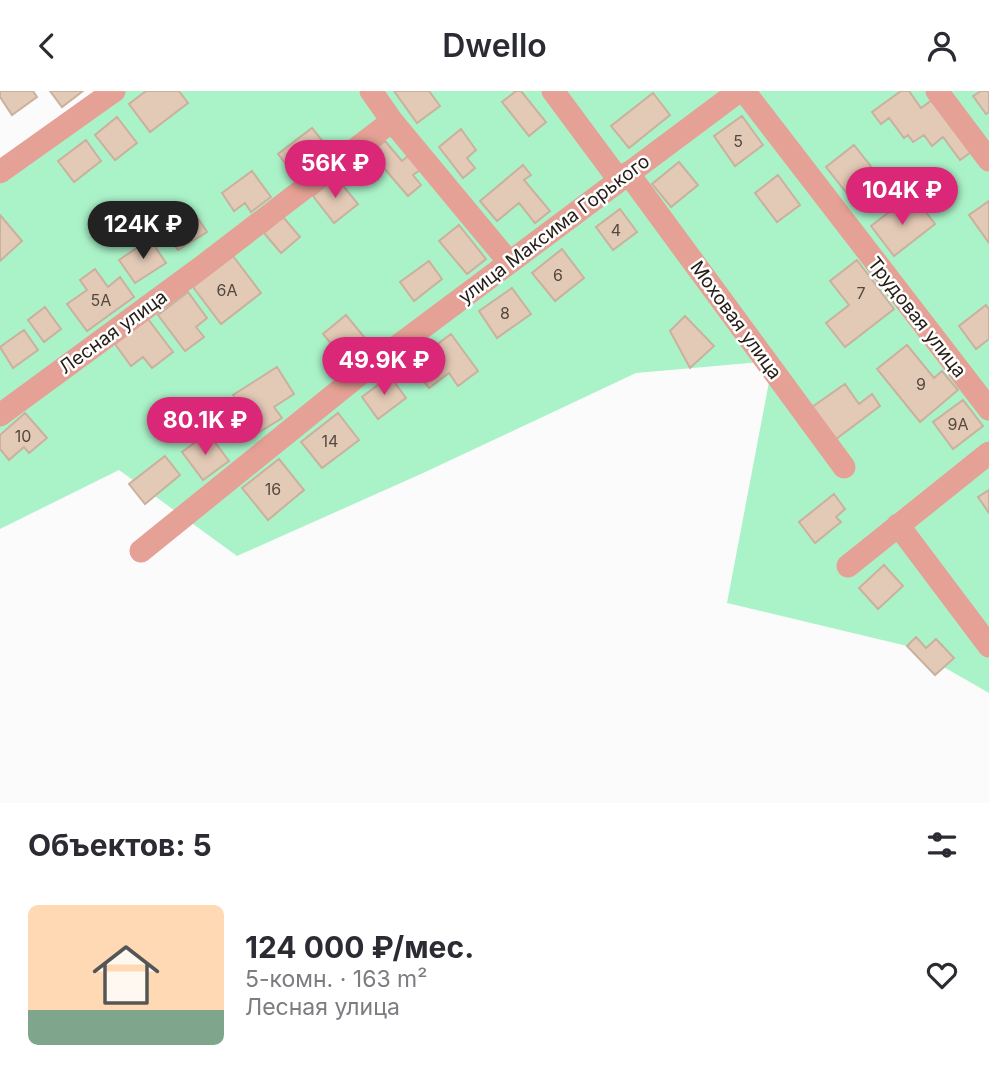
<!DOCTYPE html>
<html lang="ru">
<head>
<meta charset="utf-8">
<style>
  :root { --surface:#fff; --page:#f2f2f3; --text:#2b2b33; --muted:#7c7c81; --line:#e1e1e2; --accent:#db2777 }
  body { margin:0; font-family:Inter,sans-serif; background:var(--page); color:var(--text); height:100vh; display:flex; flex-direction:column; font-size:26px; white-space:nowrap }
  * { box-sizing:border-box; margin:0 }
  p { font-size:23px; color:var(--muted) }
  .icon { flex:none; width:38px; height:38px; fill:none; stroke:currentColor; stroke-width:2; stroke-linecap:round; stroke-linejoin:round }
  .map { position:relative; height:712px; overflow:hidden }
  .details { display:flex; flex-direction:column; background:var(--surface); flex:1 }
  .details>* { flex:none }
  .price { position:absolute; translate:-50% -60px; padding:0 16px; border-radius:24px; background:var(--accent); color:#fff; font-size:23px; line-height:46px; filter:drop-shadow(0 2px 4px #0008) }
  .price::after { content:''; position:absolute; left:50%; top:42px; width:21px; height:16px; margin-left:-10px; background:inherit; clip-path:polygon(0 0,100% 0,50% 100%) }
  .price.current { background:#222; color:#fff }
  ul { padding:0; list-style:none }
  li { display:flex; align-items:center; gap:21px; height:175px; padding:0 28px }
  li+li { border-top:2px solid var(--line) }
  li span { display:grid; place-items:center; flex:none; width:196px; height:140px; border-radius:10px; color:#555 }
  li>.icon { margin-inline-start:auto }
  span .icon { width:84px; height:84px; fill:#fffc; stroke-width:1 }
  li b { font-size:30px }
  h2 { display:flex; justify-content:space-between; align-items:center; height:84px; padding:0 28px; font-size:30px }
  header { display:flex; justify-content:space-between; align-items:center; height:91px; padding:0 28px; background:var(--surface); font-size:32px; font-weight:600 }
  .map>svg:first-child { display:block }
</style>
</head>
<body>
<header><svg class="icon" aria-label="back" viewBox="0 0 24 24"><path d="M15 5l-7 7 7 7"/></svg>Dwello<svg class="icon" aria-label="person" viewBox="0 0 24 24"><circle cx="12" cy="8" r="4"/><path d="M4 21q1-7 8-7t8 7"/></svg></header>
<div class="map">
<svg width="989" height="712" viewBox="0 0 989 712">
  <rect width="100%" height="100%" fill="#fbfbfb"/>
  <!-- green -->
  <path fill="#aaf3c9" d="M119 0H989V602L907 555 727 512 773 270 636 282 421 383 237 465 119 379 0 438V90Z"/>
  <!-- building -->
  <path fill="#e3cab6" stroke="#cab19e" stroke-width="2" d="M0 0H33L37 6 12 24 0 6Z
    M50 0H83L62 16Z
    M146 0H179L188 12 150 41 129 13Z
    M394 0H429L440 15 417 32Z
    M516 0H521L546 31 529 45 502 11Z
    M901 0H909L921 17 932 9 971 61 960 69 943 46 932 55 924 44 913 51 908 44 904 47 889 27 881 33 872 21Z
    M981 0H989V21L986 23 973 5Z
    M653 2 670 24 629 57 611 35Z
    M742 25 763 54 735 75 714 45Z
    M117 26 137 52 115 69 95 44Z
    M312 37 329 58 315 69 310 62 289 77 278 63Z
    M461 38 476 59 467 67 475 77 463 87 439 56Z
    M86 49 101 70 74 91 58 70Z
    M385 50 402 70 408 65 420 79 413 84 421 94 408 105 371 62Z
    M854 54 881 88 853 110 826 76Z
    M679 71 698 94 671 116 652 93Z
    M523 74 531 84 524 89 550 120 535 132 519 112 497 130 480 110Z
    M252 80 271 106 251 121 245 112 234 120 222 102Z
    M778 84 800 114 777 131 755 102Z
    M336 86 358 113 334 132 313 105Z
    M989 110V152L969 124Z
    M919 112 935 133 894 165 871 135 898 114 905 122Z
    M620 118 637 141 613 159 596 136Z
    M195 123 207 141 178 159 166 142Z
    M0 124 22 150 0 170Z
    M283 126 300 146 281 162 264 142Z
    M459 134 486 168 467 183 439 150Z
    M150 148 166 172 135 192 119 169Z
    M562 158 584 187 555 210 532 182Z
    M233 165 261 202 221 233 193 196Z
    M857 169 894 218 845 256 826 232 849 214 830 190Z
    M429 170 442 188 414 210 400 191Z
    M95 178 108 196 120 186 134 206 87 240 67 213 87 199 80 189Z
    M512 197 531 223 497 247 479 220Z
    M188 201 207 227 196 236 204 246 185 260 158 224Z
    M986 214 989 218V248L976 258 959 235Z
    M45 216 61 238 44 251 28 229Z
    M346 224 365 247 342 266 323 243Z
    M685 225 714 255 690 277 670 240Z
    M148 228 173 261 152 277 143 266 131 275 115 253Z
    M24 239 38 259 13 277 0 256Z
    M451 243 478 280 458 295 449 282 429 297 411 273Z
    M907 254 934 287 942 280 958 299 920 331 877 278Z
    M277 276 294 303 274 316 282 327 258 342 233 304Z
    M390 285 406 307 378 328 362 306Z
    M845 293 859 313 872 303 880 315 836 348 812 316Z
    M963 309 983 335 953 358 933 331Z
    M25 322 47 347 29 362 24 356 9 369 0 358V344Z
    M338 322 359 349 322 377 301 351Z
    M208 342 229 370 203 389 182 361Z
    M165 365 180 384 145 413 129 393Z
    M279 368 304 399 268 429 242 397Z
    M989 399V422L978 406Z
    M834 403 845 418 836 426 841 431 815 452 799 431Z
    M884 474 903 495 878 518 859 497Z
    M916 546 926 557 936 548 954 567 935 584 907 555Z"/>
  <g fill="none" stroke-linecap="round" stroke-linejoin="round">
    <!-- street -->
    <path stroke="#e5a195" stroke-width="23" d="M371 0 392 30 509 171
      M553 0 619 89
      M744 0 989 318
      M937 0 989 69
      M0 81 114 0
      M628 82 844 376
      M0 324 203 175 392 30
      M898 434 989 555
      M141 460 355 287 739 0
      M848 475 989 362"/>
  </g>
  <g text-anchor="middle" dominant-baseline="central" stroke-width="5" stroke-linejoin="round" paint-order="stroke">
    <!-- number labels -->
    <g font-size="16" fill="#55483e">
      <text x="738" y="50">5</text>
      <text x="616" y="139">4</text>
      <text x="558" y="184">6</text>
      <text x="227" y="199">6А</text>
      <text x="861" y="202">7</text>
      <text x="101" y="209">5А</text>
      <text x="505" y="222">8</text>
      <text x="921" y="293">9</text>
      <text x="958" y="333">9А</text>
      <text x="23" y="345">10</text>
      <text x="330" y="350">14</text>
      <text x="273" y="398">16</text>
    </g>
    <!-- street labels -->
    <g font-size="19" fill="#261d16" stroke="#fff">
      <text transform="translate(554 138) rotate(-37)">улица Максима Горького</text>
      <text transform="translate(917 226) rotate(52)">Трудовая улица</text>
      <text transform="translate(736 229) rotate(54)">Моховая улица</text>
      <text transform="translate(113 241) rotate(-36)">Лесная улица</text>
    </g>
  </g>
</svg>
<b class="price" style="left:335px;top:109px">56K ₽</b>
<b class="price" style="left:902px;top:136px">104K ₽</b>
<b class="price current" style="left:143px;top:170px">124K ₽</b>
<b class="price" style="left:384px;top:306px">49.9K ₽</b>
<b class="price" style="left:205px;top:366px">80.1K ₽</b>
</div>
<section class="details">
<h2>Объектов: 5<svg class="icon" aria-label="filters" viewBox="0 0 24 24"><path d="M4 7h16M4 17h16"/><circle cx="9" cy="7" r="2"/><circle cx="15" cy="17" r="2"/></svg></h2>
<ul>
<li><span style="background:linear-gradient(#ffd9b3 75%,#7fa58c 0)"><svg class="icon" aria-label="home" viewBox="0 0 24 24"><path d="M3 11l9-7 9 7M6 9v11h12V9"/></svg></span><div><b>124 000 ₽/мес.</b><p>5-комн. · 163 m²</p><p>Лесная улица</p></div><svg class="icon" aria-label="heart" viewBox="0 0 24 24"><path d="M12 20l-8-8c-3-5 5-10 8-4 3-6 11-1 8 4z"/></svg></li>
</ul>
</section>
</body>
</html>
